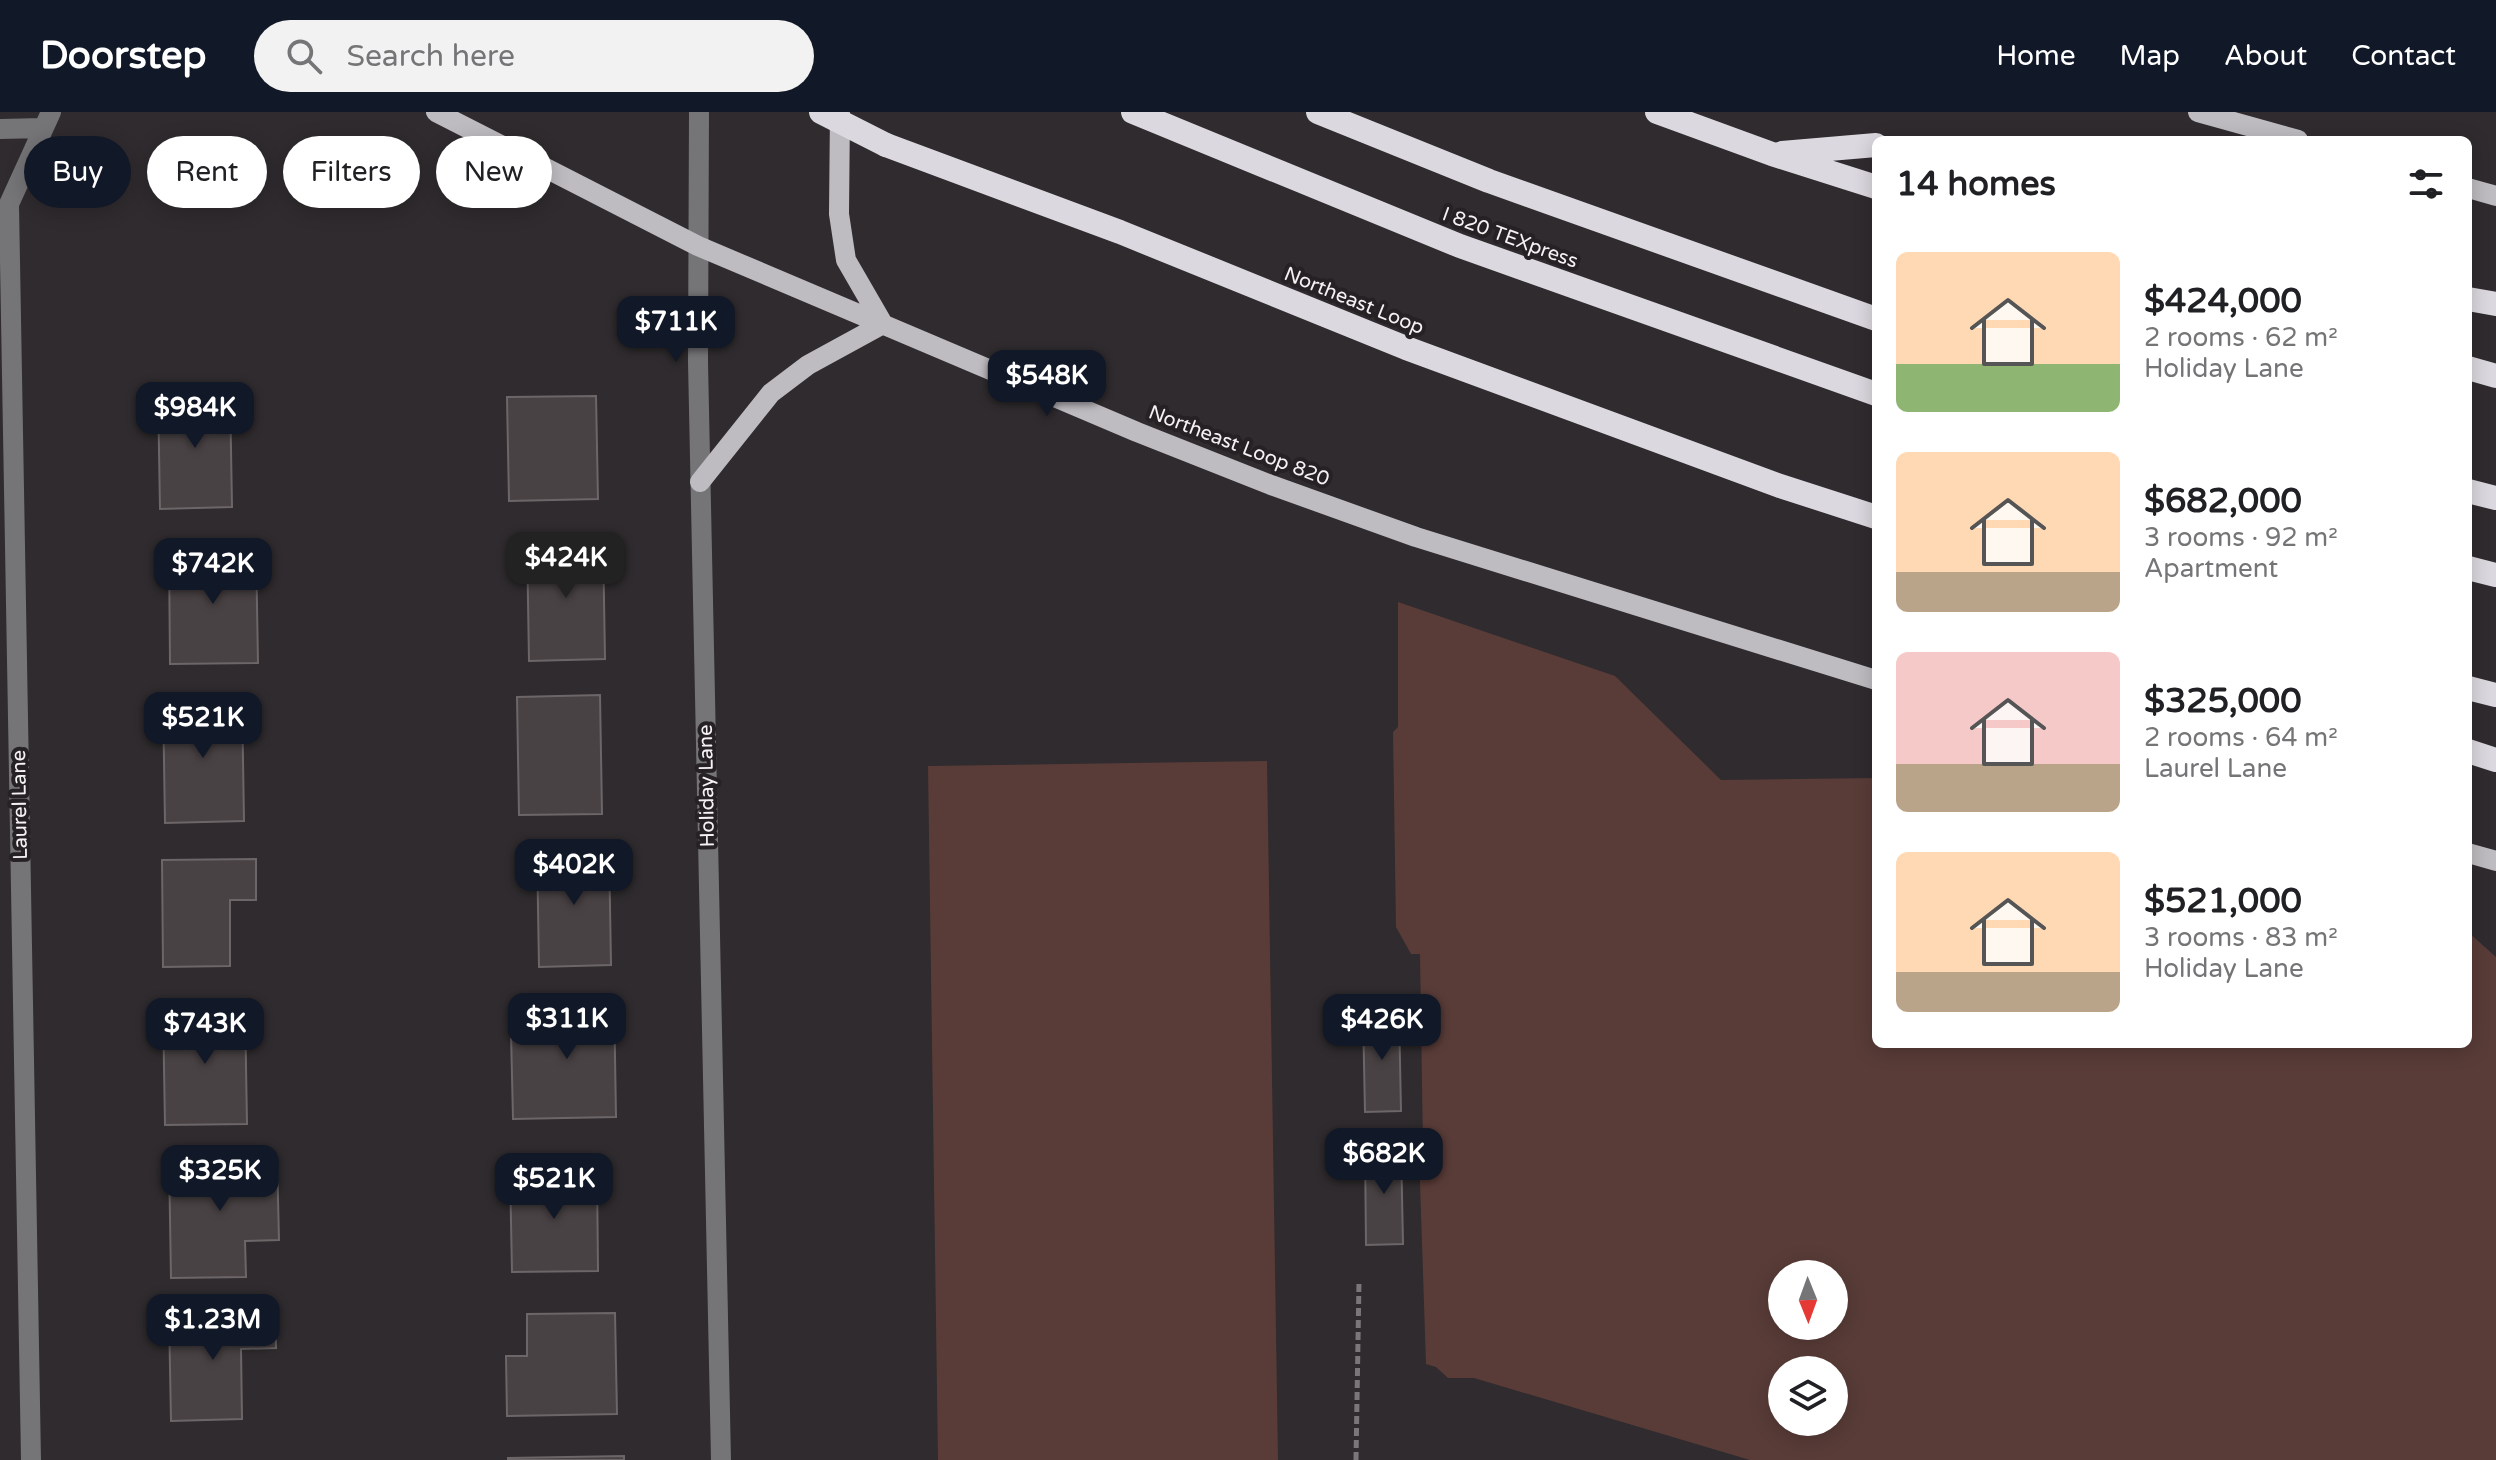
<!DOCTYPE html>
<html lang="en">
<head>
<meta charset="utf-8">
<style>
  :root { --surface:#fff; --page:#f2f2f2; --text:#202124; --muted:#757577; --accent:#111827 }
  body { margin:0; font-family:"Varela Round",sans-serif; background:var(--page); color:var(--text); height:100vh; display:flex; flex-direction:column; font-size:30px; white-space:nowrap }
  * { box-sizing:border-box; margin:0 }
  p { font-size:26px; color:var(--muted) }
  .icon { flex:none; width:44px; height:44px; fill:none; stroke:currentColor; stroke-width:2; stroke-linecap:round; stroke-linejoin:round }
  .map { position:relative; flex:1; overflow:hidden }
  .side { position:absolute; left:1872px; top:24px; width:600px; height:912px; display:flex; flex-direction:column; background:var(--surface); border-radius:12px; box-shadow:0 4px 20px #0003 }
  .side>* { flex:none }
  .banner { position:absolute; left:24px; top:24px; width:760px; height:72px; display:flex; gap:16px }
  .needle { width:52px; rotate:179deg }
  .controls { position:absolute; left:1768px; top:1148px; display:grid; gap:16px }
  .controls a { display:grid; place-items:center; width:80px; height:80px; border-radius:50%; background:var(--surface); box-shadow:0 4px 20px #0003; font-size:40px }
  .price { position:absolute; translate:-50% -68px; padding:0 18px; border-radius:16px; background:var(--accent); color:#fff; font-size:26px; line-height:52px; filter:drop-shadow(0 2px 4px #0008) }
  .price::after { content:''; position:absolute; left:50%; top:48px; width:24px; height:18px; margin-left:-12px; background:inherit; clip-path:polygon(0 0,100% 0,50% 100%) }
  .price.active { background:#222; color:#fff }
  ul { padding:0; list-style:none }
  li { display:flex; align-items:center; gap:24px; height:200px; padding:0 24px }
  li span { display:grid; place-items:center; flex:none; width:224px; height:160px; border-radius:12px; color:#555 }
  li>.icon { margin-inline-start:auto }
  span .icon { width:96px; height:96px; fill:#fffc; stroke-width:1 }
  li b { font-size:34px }
  h2 { display:flex; justify-content:space-between; align-items:center; height:96px; padding:0 24px; font-size:34px }
  .tag { padding:0 28px; border-radius:36px; background:var(--surface); box-shadow:0 4px 20px #0003; font-size:28px; line-height:72px }
  .tag.active { background:var(--accent); color:#fff }
  header { display:flex; align-items:center; gap:48px; box-sizing:border-box; height:112px; padding:0 40px; background:var(--accent); color:#fff }
  header strong { font-size:38px }
  nav { display:flex; gap:44px; margin-inline-start:auto; font-size:28px }
  .search { width:560px; height:72px; background:var(--page); display:flex; align-items:center; gap:20px; box-sizing:border-box; padding:0 28px; border-radius:44px; color:var(--muted); font-size:30px }
  .map>svg:first-child { display:block }
</style>
</head>
<body>
<header>
<strong>Doorstep</strong>
<div class="search"><svg class="icon" aria-label="search" viewBox="0 0 24 24"><circle cx="10" cy="10" r="6"/><path d="M15 15l6 6"/></svg>Search here</div>
<nav><a>Home</a><a>Map</a><a>About</a><a>Contact</a></nav>
</header>
<div class="map">
<svg width="2496" height="1348" viewBox="0 0 2496 1348">
  <rect width="100%" height="100%" fill="#2f2b2e"/>
  <!-- green -->
  <path fill="#593c38" fill-rule="evenodd" d="M1398 490 1615 564 1721 668 1876 666V932H2468V820L2496 845V1348H1750L1474 1266H1448L1436 1255 1426 1252 1419 1040 1423 1036 1420 842H1411L1396 815 1393 620 1398 615ZM1834 1162V1214H1782V1162ZM1782 1258H1834V1310H1782Z
    M1267 649 1278 1348H938L928 654Z"/>
  <!-- building -->
  <path fill="#494244" stroke="#6d6668" stroke-width="2" d="M230 279 232 395 160 397 158 280Z
    M596 284 598 387 509 389 507 285Z
    M603 427 605 547 529 549 527 429Z
    M169 436H256L258 551 170 552Z
    M600 583 602 702 519 703 517 585Z
    M242 586 244 709 165 711 163 587Z
    M609 735 611 853 539 855 537 736Z
    M256 747V788H230V854L163 855 162 748Z
    M614 884 616 1005 513 1007 511 921H542L541 885Z
    M245 896 247 1012 165 1013 163 897Z
    M1399 901 1401 999 1365 1000 1363 902Z
    M1401 1034 1403 1132 1366 1133 1365 1035Z
    M277 1044 279 1128 245 1129 246 1165 171 1166 169 1046Z
    M597 1057 598 1159 512 1160 510 1059Z
    M615 1201 617 1302 507 1304 506 1244H527V1202Z
    M275 1202 276 1236 241 1237 242 1307 171 1309 169 1203Z
    M624 1344V1348H508V1346Z"/>
  <g fill="none" stroke-linecap="round" stroke-linejoin="round">
    <!-- path -->
    <path stroke="#7a7679" stroke-width="5" stroke-dasharray="8 4" stroke-linecap="butt" d="M1356 1348 1359 1169"/>
    <!-- minor -->
    <path stroke="#757477" stroke-width="20" d="M699 0 698 250 721 1348
      M0 17 43 16
      M31 1348 9 92 51 0"/>
    <!-- major -->
    <path stroke="#bfbcc1" stroke-width="20" d="M436 0 698 134 1137 320 1271 373 1416 425 1876 568
      M2198 0 2298 28
      M2468 76 2496 84
      M700 370 771 281 808 253 883 212 846 148 839 102 840 0
      M2468 741 2496 749"/>
    <!-- highway -->
    <path stroke="#dcd8df" stroke-width="24" d="M1133 0 1460 134 1876 282
      M1318 0 1489 69 1876 207
      M1657 0 1772 42 1876 75
      M886 33 1120 120 1406 236 1780 374 1876 405
      M1782 41 1876 33
      M2468 187 2496 192
      M2468 256 2496 264
      M2468 379 2496 386
      M2468 456 2496 463
      M2468 576 2496 583
      M2468 639 2496 648"/>
    <!-- highway-bridge -->
    <path stroke="#dcd8df" stroke-width="24" d="M821 0 886 33"/>
  </g>
  <g text-anchor="middle" dominant-baseline="central" stroke-width="8" stroke-linejoin="round" paint-order="stroke">
    <!-- street labels -->
    <g font-size="20" fill="#f5f2f4" stroke="#252124">
      <text transform="translate(1510 126) rotate(20)">I 820 TEXpress</text>
      <text transform="translate(1354 189) rotate(22)">Northeast Loop</text>
      <text transform="translate(1239 334) rotate(21)">Northeast Loop 820</text>
      <text transform="translate(707 674) rotate(-91)">Holiday Lane</text>
      <text transform="translate(20 693) rotate(-91)">Laurel Lane</text>
    </g>
  </g>
</svg>
<div class="controls">
<a><svg class="needle" viewBox="-14 -14 28 28"><path d="M0-13l5 13h-10z" fill="#e53935"/><path d="M0 13l5-13h-10z" fill="#757577"/></svg></a>
<a><svg class="icon" aria-label="layers" viewBox="0 0 24 24"><path d="M12 4l9 5-9 5-9-5zM3 14l9 5 9-5"/></svg></a>
</div>
<b class="price" style="left:676px;top:252px">$711K</b>
<b class="price" style="left:1047px;top:306px">$548K</b>
<b class="price" style="left:195px;top:338px">$984K</b>
<b class="price active" style="left:566px;top:488px">$424K</b>
<b class="price" style="left:213px;top:494px">$742K</b>
<b class="price" style="left:203px;top:648px">$521K</b>
<b class="price" style="left:574px;top:795px">$402K</b>
<b class="price" style="left:567px;top:949px">$311K</b>
<b class="price" style="left:1382px;top:950px">$426K</b>
<b class="price" style="left:205px;top:954px">$743K</b>
<b class="price" style="left:1384px;top:1084px">$682K</b>
<b class="price" style="left:220px;top:1101px">$325K</b>
<b class="price" style="left:554px;top:1109px">$521K</b>
<b class="price" style="left:213px;top:1250px">$1.23M</b>
<div class="banner">
<a class="tag active">Buy</a>
<a class="tag">Rent</a>
<a class="tag">Filters</a>
<a class="tag">New</a>
</div>
<section class="side">
<h2>14 homes<svg class="icon" aria-label="filters" viewBox="0 0 24 24"><path d="M4 7h16M4 17h16"/><circle cx="9" cy="7" r="2"/><circle cx="15" cy="17" r="2"/></svg></h2>
<ul>
<li><span style="background:linear-gradient(#ffd9b3 70%,#8fb573 0)"><svg class="icon" aria-label="home" viewBox="0 0 24 24"><path d="M3 11l9-7 9 7M6 9v11h12V9"/></svg></span><div><b>$424,000</b><p>2 rooms · 62 m²</p><p>Holiday Lane</p></div></li>
<li><span style="background:linear-gradient(#ffd9b3 75%,#b9a48a 0)"><svg class="icon" aria-label="home" viewBox="0 0 24 24"><path d="M3 11l9-7 9 7M6 9v11h12V9"/></svg></span><div><b>$682,000</b><p>3 rooms · 92 m²</p><p>Apartment</p></div></li>
<li><span style="background:linear-gradient(#f6c9c9 70%,#b9a48a 0)"><svg class="icon" aria-label="home" viewBox="0 0 24 24"><path d="M3 11l9-7 9 7M6 9v11h12V9"/></svg></span><div><b>$325,000</b><p>2 rooms · 64 m²</p><p>Laurel Lane</p></div></li>
<li><span style="background:linear-gradient(#ffd9b3 75%,#b9a48a 0)"><svg class="icon" aria-label="home" viewBox="0 0 24 24"><path d="M3 11l9-7 9 7M6 9v11h12V9"/></svg></span><div><b>$521,000</b><p>3 rooms · 83 m²</p><p>Holiday Lane</p></div></li>
</ul>
</section>
</div>
</body>
</html>
